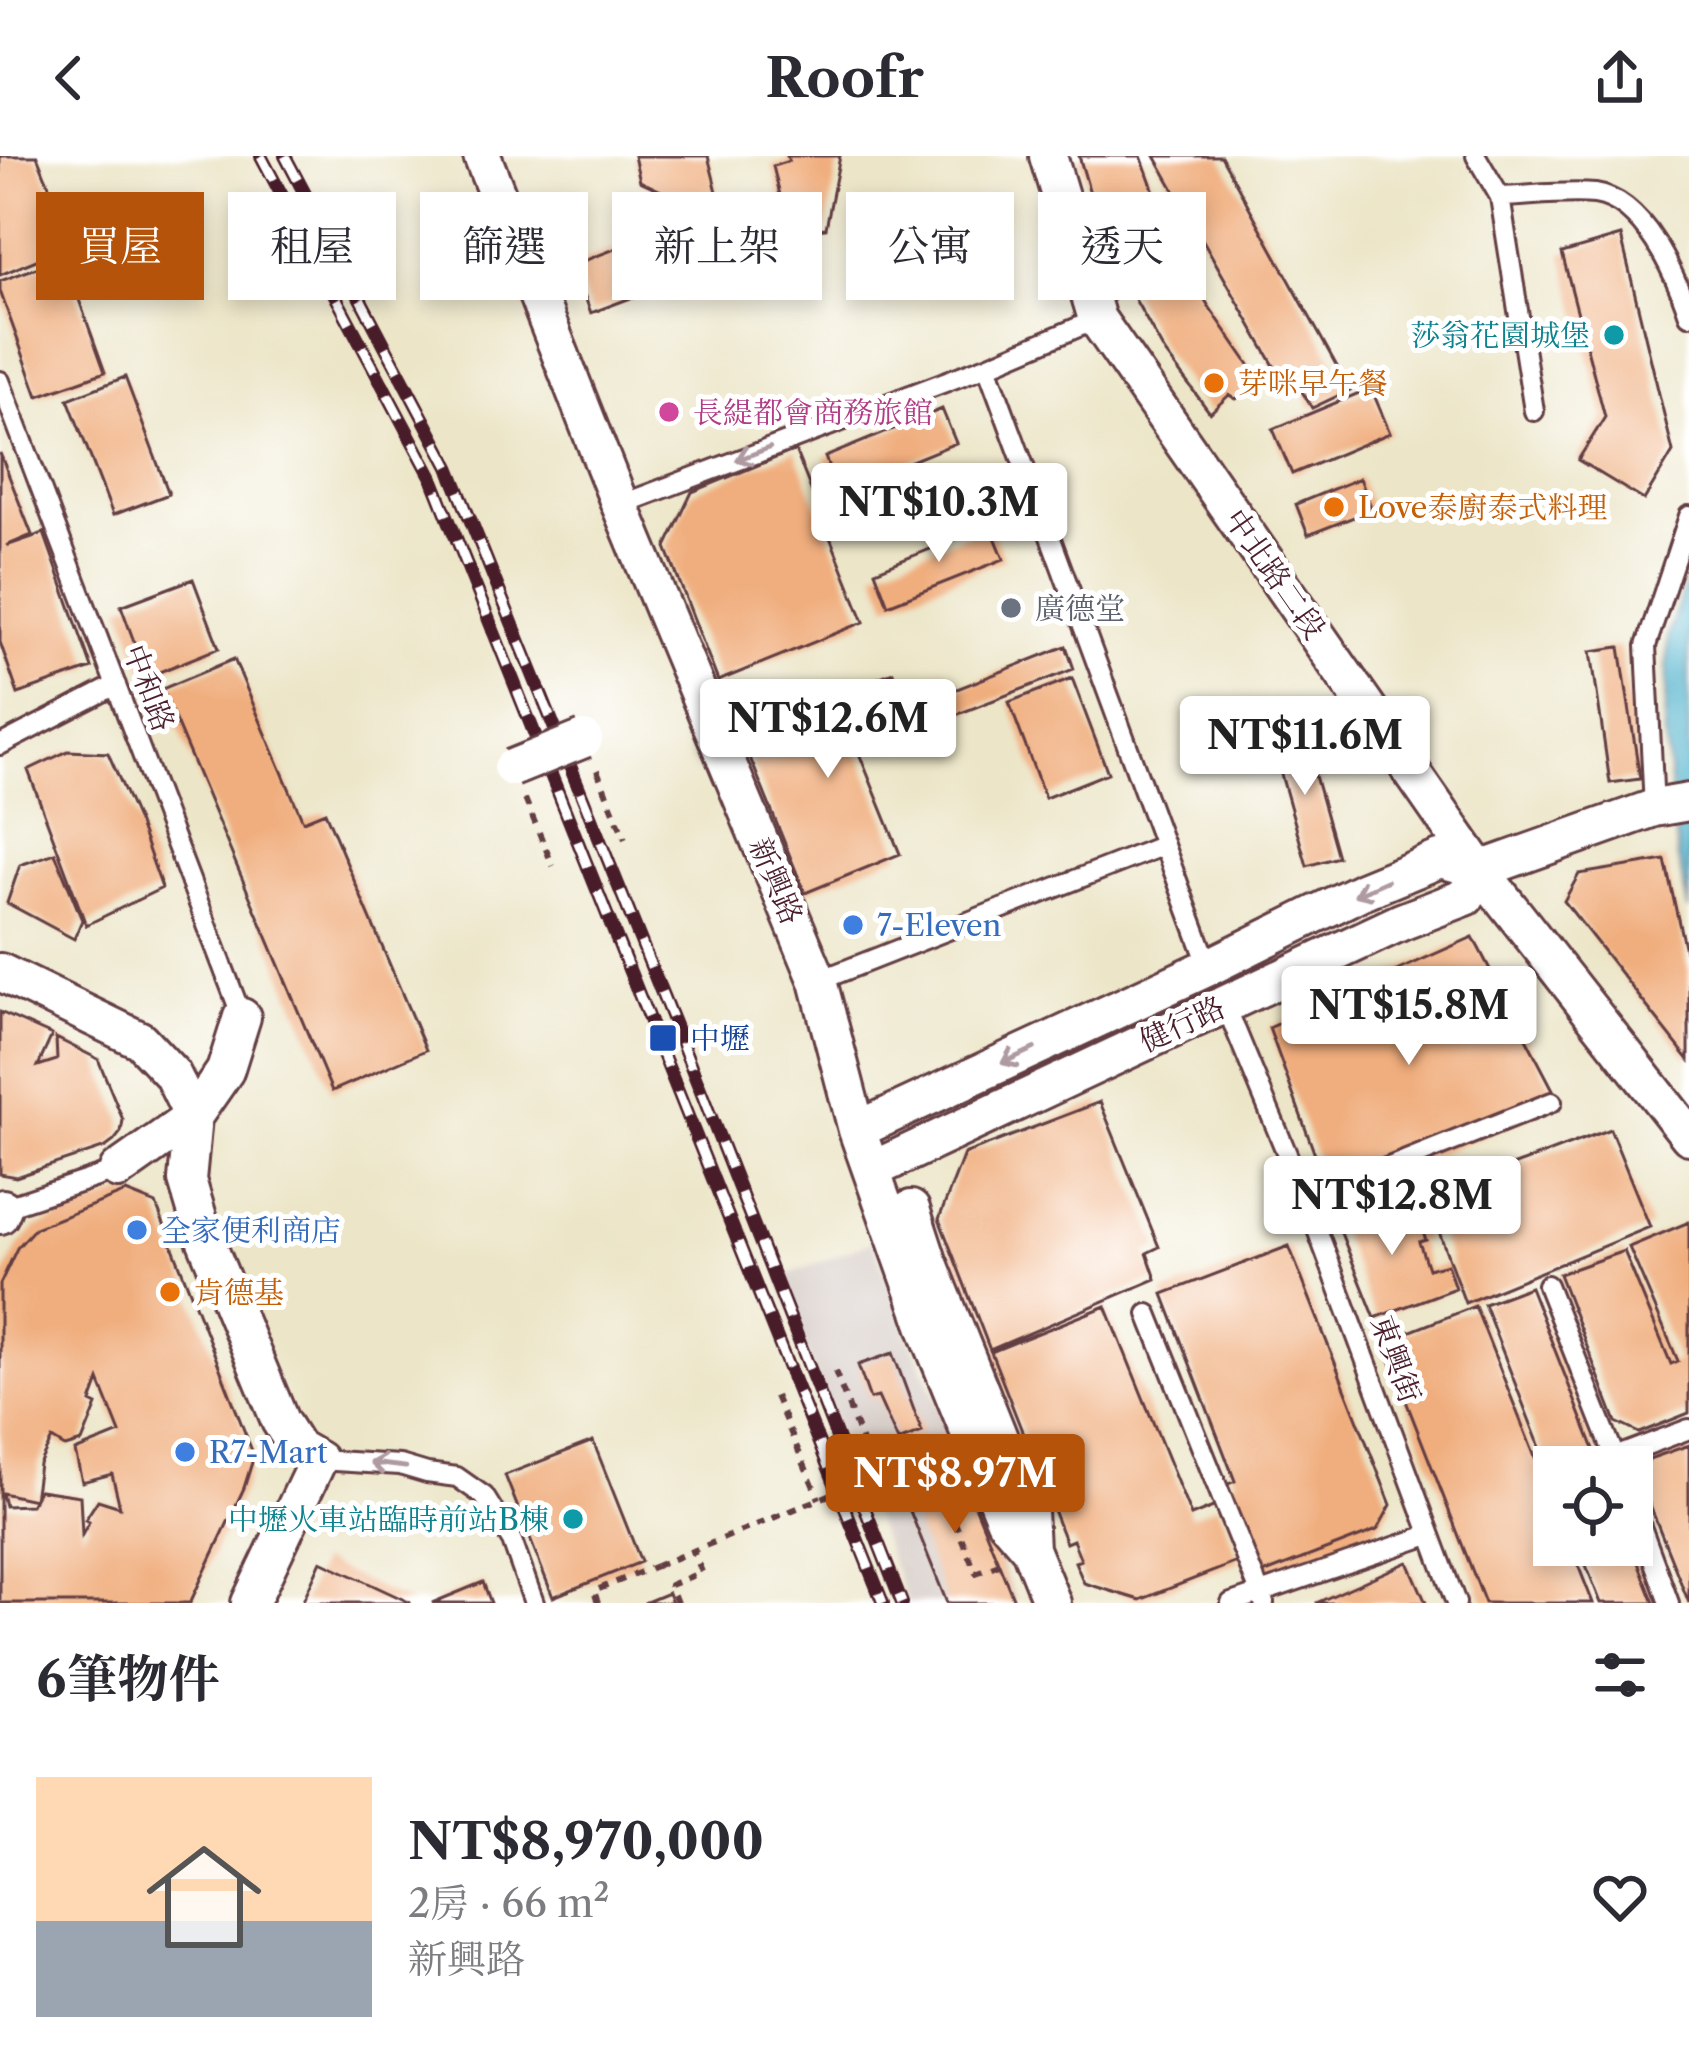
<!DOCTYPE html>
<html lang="zh-TW">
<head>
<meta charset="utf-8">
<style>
  :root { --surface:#fff; --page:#f7f7f7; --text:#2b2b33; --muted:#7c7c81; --accent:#b45309 }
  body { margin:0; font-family:"Libre Caslon Text","Noto Serif TC",serif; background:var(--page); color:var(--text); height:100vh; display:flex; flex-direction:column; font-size:45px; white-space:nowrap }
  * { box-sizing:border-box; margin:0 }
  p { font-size:39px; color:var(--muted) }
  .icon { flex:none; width:66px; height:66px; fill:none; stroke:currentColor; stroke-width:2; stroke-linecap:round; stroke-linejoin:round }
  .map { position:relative; height:1447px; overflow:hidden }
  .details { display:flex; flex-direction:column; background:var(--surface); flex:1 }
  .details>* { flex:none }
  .hud { position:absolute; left:36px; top:36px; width:1617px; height:108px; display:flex; gap:24px }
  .tools { position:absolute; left:1533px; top:1290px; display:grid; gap:24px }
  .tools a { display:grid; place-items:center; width:120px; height:120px; border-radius:0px; background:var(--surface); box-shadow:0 6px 18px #0003; font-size:60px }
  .price { position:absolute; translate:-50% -102px; padding:0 27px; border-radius:12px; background:#fff; color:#222; font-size:39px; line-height:78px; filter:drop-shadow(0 3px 6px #0008) }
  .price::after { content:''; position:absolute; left:50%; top:72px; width:36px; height:27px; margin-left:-18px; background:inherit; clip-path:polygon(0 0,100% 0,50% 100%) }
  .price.current { background:var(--accent); color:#fff }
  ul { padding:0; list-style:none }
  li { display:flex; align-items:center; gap:36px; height:300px; padding:0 36px }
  li span { display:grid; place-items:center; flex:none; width:336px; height:240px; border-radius:0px; color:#555 }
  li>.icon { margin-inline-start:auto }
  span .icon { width:144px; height:144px; fill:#fffc; stroke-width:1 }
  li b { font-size:51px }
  h2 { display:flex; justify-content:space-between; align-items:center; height:144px; padding:0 36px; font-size:51px }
  .pill { padding:0 42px; border-radius:0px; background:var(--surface); box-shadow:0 6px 18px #0003; font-size:42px; line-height:108px }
  .pill.current { background:var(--accent); color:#fff }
  header { display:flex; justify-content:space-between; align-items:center; height:156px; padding:0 36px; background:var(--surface); font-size:54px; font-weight:700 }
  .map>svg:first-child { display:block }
</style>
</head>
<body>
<header><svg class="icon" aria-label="back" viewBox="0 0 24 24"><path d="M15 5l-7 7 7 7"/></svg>Roofr<svg class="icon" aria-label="share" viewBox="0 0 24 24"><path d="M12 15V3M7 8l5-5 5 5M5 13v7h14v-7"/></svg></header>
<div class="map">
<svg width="1689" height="1447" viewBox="0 0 1689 1447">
  <rect width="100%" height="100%" fill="#fff"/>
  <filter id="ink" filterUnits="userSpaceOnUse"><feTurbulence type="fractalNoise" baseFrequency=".00833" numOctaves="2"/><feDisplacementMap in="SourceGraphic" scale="24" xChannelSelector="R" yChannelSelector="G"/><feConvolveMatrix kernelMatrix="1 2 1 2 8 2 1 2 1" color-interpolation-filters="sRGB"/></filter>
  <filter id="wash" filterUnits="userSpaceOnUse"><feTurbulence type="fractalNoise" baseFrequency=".004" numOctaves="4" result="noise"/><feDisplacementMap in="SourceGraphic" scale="48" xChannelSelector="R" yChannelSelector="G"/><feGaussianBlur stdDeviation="2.7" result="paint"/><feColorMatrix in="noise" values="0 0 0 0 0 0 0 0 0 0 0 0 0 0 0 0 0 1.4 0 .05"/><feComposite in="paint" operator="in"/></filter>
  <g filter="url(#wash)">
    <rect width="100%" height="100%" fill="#ece5c7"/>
    <!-- industrial -->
    <path fill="#cec1ba" d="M872 1085 1017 1447H908L778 1123Z"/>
    <!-- water -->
    <path fill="#4bb0cb" stroke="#4a687b" stroke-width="3" d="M1689 415V754L1678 702 1665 579 1668 479Z"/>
    <g id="blocks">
      <!-- building -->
      <path fill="#f0ad7d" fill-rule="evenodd" d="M0 0H37L73 89 0 119Z
        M634 0H708L717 36 683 45 640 25Z
        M787 0H840L826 72 789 76 773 10 789 5Z
        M1079 0H1141L1174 90 1208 149 1261 226 1236 243 1229 239 1210 257 1165 197 1122 120 1092 44Z
        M1155 0H1221L1350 234 1312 252 1295 224 1285 229Z
        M750 41 768 90 591 157 573 109Z
        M1621 80 1673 296 1644 344 1578 304 1605 261 1562 97Z
        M64 102 105 216 38 240 0 135V125Z
        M125 221 169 338 113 359 68 243Z
        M1371 232 1390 277 1292 318 1273 273Z
        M942 253 956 287 838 335 825 301Z
        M795 294 864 466 718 525 666 391 692 336Z
        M0 297 32 379 6 390 44 377 92 512 18 538 0 486Z
        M1360 322 1372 354 1308 379 1296 348Z
        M990 369 1004 403 888 449 875 415Z
        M193 423 219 492 147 521 121 450Z
        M1066 490 1074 513 953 560 944 538Z
        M1620 491 1640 623 1610 627 1591 495Z
        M234 503 303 665 325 656 426 894 332 935 162 533Z
        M893 516 910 562 854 585 900 698 805 737 740 577Z
        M1072 522 1108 617 1045 642 1009 546Z
        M1302 574 1338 701 1307 710 1271 583Z
        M68 595 108 597 139 668 162 732 86 769 28 614Z
        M55 697 82 764 74 783 7 747 20 709Z
        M1665 704 1689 813V904L1564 745 1579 718Z
        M1473 781 1560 947 1331 1043 1269 872Z
        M0 856 52 879 38 910 57 904 56 882 98 903 123 964 121 976 114 985 106 991 16 1021 0 1018Z
        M1100 946 1159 1091 1147 1097 1156 1123 990 1194 939 1063 964 998Z
        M1610 973 1650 1071 1465 1147 1438 1073 1444 1071 1436 1039Z
        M126 1036 156 1048 254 1300 244 1332 190 1447H0V1128L17 1092 35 1072ZM99 1224 120 1277 75 1295 82 1326 112 1318 120 1351 98 1344 85 1364 89 1366 82 1379 80 1340 39 1334 31 1349 5 1350 2 1337 34 1344 39 1308 52 1283 65 1291 82 1286 97 1249 91 1246Z
        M1408 1040 1426 1084 1419 1086 1428 1113 1447 1108 1455 1132 1375 1162 1337 1067Z
        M1689 1066V1257L1639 1277 1616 1266 1559 1118 1624 1095 1671 1208 1678 1205 1629 1091Z
        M1289 1090 1391 1349 1377 1374 1258 1420 1224 1330 1235 1325 1163 1138Z
        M1530 1131 1601 1311H1554V1327L1484 1148Z
        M1106 1150 1191 1360 1218 1349 1240 1405 1140 1444 1084 1427 1075 1406 1081 1404 1073 1384 1066 1387 991 1196Z
        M1475 1150 1554 1349V1389H1570L1593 1447H1485L1383 1186Z
        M893 1197 922 1276 898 1285 878 1241 870 1243 858 1209Z
        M593 1285 641 1406 553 1441 505 1319Z
        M1689 1289V1447L1641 1327 1649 1303Z
        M955 1301 999 1408 1015 1447H947L898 1325Z
        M1578 1389H1631L1654 1447H1601Z
        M321 1405 411 1447H302Z
        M1408 1406 1426 1447H1316Z
        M483 1426 491 1447H432Z
        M668 1437 672 1447H644Z"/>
    </g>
  </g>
  <g filter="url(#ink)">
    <use href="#blocks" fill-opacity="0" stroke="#623d42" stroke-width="3"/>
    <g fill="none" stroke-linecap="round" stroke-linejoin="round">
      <defs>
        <path id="lane" d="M1476 0 1500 41 1534 255
          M1500 41C1530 40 1565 35 1595 38 1644 45 1675 118 1689 159
          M987 210 1209 811
          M0 225 242 861
          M620 349 987 210 1097 163
          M0 589 116 529
          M1654 652 1646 490 1689 360
          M818 825 1164 689
          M1225 848 1306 1044 1456 1447
          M1306 1044 1552 946
          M0 1051 3 1052 118 1014
          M1547 1129 1619 1311
          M1148 1158 1264 1447
          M1615 1301 1689 1273
          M318 1304 400 1309 427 1317 457 1321 484 1340 512 1385 534 1447
          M1632 1346 1669 1447
          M1231 1447 1429 1379"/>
        <path id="street" d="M482 0 620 349 818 825 857 974 931 1183 1005 1364 1030 1393
          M1048 0 1097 163 1480 714 1689 980
          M0 816 140 884 172 918 193 961
          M193 961 187 1024 203 1078 280 1265 297 1292 318 1304 250 1447
          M857 974 1209 811 1362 735 1440 703 1480 714 1654 652 1689 646
          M118 1014 193 961 225 915 242 861
          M872 1014 1401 766 1466 741 1480 714
          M911 1053 928 1105 1028 1354 1030 1393 1052 1447
          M0 1059 3 1052"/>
      </defs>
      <!-- lane casing -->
      <use href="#lane" stroke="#623d42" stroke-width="24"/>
      <!-- street casing -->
      <use href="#street" stroke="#623d42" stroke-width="42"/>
      <!-- path -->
      <path stroke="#623d42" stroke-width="6" stroke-dasharray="9 9" stroke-linecap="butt" d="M597 614 625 683
        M525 643 553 710
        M835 1215 875 1320
        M775 1240 819 1343
        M927 1299 976 1417 999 1408
        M598 1447 594 1435 656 1410
        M677 1447 670 1429 702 1416 693 1395"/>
      <!-- lane -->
      <use href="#lane" stroke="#fff" stroke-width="18"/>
      <!-- street -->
      <use href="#street" stroke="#fff" stroke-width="36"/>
      <defs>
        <path id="rail" d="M261 0 432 322 883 1447
          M285 0 449 311 678 877 902 1447"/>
      </defs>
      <!-- rail casing -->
      <use href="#rail" stroke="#4a1f2b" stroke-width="14"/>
      <!-- rail -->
      <use href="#rail" stroke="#fff" stroke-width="9" stroke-dasharray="27" stroke-linecap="butt"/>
      <defs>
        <path id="street-bridge" d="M512 612 584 583"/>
      </defs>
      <!-- street-bridge casing -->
      <use href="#street-bridge" stroke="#623d42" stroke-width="42" stroke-linecap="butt"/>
      <!-- path-bridge -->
      <path stroke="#623d42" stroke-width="6" stroke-dasharray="9 9" stroke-linecap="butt" d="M656 1410 927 1299"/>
      <!-- street-bridge -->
      <use href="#street-bridge" stroke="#fff" stroke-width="36"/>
    </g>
    <!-- one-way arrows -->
    <defs><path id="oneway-shaft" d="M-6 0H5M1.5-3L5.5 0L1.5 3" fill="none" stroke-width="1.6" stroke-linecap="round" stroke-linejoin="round" transform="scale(3)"/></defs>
    <g stroke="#ae9aa0">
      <use href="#oneway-shaft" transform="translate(753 298) rotate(159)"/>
      <use href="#oneway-shaft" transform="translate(1371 732) rotate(156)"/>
      <use href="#oneway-shaft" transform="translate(1018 900) rotate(155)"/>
      <use href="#oneway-shaft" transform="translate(388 1309) rotate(-173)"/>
    </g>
  </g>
  <!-- markers -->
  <g fill="#0f9aa8" stroke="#fff" stroke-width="4.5">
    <circle cx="1614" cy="179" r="12"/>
    <circle cx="573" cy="1363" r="12"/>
  </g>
  <g fill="#e8710a" stroke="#fff" stroke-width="4.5">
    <circle cx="1214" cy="227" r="12"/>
    <circle cx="1334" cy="351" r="12"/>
    <circle cx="170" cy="1136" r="12"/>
  </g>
  <circle fill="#d1479c" stroke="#fff" stroke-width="4.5" cx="669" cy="256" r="12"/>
  <circle fill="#6b7280" stroke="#fff" stroke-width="4.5" cx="1011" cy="452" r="12"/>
  <g fill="#3f7fe0" stroke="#fff" stroke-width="4.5">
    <circle cx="853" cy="769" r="12"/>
    <circle cx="137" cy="1074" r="12"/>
    <circle cx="185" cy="1296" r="12"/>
  </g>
  <rect fill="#1a4fb4" stroke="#fff" stroke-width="4.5" x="648" y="867" width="30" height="30" rx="6"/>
  <g text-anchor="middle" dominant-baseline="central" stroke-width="10" stroke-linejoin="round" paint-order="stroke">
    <!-- culture labels -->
    <g font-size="30" fill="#0d838f" stroke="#fff" text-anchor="end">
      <text x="1590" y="179">莎翁花園城堡</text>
      <text x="549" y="1363">中壢火車站臨時前站B棟</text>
    </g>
    <!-- food labels -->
    <g font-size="30" fill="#c56008" stroke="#fff" text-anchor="start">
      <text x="1238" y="227">芽咪早午餐</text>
      <text x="1358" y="351">Love泰廚泰式料理</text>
      <text x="194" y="1136">肯德基</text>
    </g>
    <!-- hotel labels -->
    <g font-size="30" fill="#b23c85" stroke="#fff" text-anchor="start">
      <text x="693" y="256">長緹都會商務旅館</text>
    </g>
    <!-- street labels -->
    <g font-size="30" fill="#4a1f2b" stroke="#fff">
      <text transform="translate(1275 418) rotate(55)">中北路二段</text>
      <text transform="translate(149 532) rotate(69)">中和路</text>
      <text transform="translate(776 725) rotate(67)">新興路</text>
      <text transform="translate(1182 868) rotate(-25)">健行路</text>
      <text transform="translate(1396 1203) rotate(70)">東興街</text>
    </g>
    <!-- worship labels -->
    <g font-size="30" fill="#5b616d" stroke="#fff" text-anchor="start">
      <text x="1035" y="452">廣德堂</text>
    </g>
    <!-- shop labels -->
    <g font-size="30" fill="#366cbe" stroke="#fff" text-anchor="start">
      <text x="877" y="769">7-Eleven</text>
      <text x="161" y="1074">全家便利商店</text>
      <text x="209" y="1296">R7-Mart</text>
    </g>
    <!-- transit labels -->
    <g font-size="30" fill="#164399" stroke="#fff" text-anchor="start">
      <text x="690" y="882">中壢</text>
    </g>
  </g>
</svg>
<div class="tools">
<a><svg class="icon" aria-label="locate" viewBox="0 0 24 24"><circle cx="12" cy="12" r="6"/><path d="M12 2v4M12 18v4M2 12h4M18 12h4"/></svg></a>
</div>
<b class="price" style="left:939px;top:409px">NT$10.3M</b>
<b class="price" style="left:828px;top:625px">NT$12.6M</b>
<b class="price" style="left:1305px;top:642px">NT$11.6M</b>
<b class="price" style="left:1409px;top:912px">NT$15.8M</b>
<b class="price" style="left:1392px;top:1102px">NT$12.8M</b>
<b class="price current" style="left:955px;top:1380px">NT$8.97M</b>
<div class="hud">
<a class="pill current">買屋</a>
<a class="pill">租屋</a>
<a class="pill">篩選</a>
<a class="pill">新上架</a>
<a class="pill">公寓</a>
<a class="pill">透天</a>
</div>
</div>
<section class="details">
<h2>6筆物件<svg class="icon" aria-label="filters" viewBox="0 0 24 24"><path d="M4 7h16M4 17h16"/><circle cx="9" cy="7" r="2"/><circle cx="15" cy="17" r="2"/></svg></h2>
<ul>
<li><span style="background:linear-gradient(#ffd9b3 60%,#9aa5b1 0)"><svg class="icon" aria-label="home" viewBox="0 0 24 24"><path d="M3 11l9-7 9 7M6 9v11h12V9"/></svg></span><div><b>NT$8,970,000</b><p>2房 · 66 m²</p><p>新興路</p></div><svg class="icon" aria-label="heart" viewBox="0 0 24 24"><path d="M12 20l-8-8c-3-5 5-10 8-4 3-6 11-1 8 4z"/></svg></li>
</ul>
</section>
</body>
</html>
